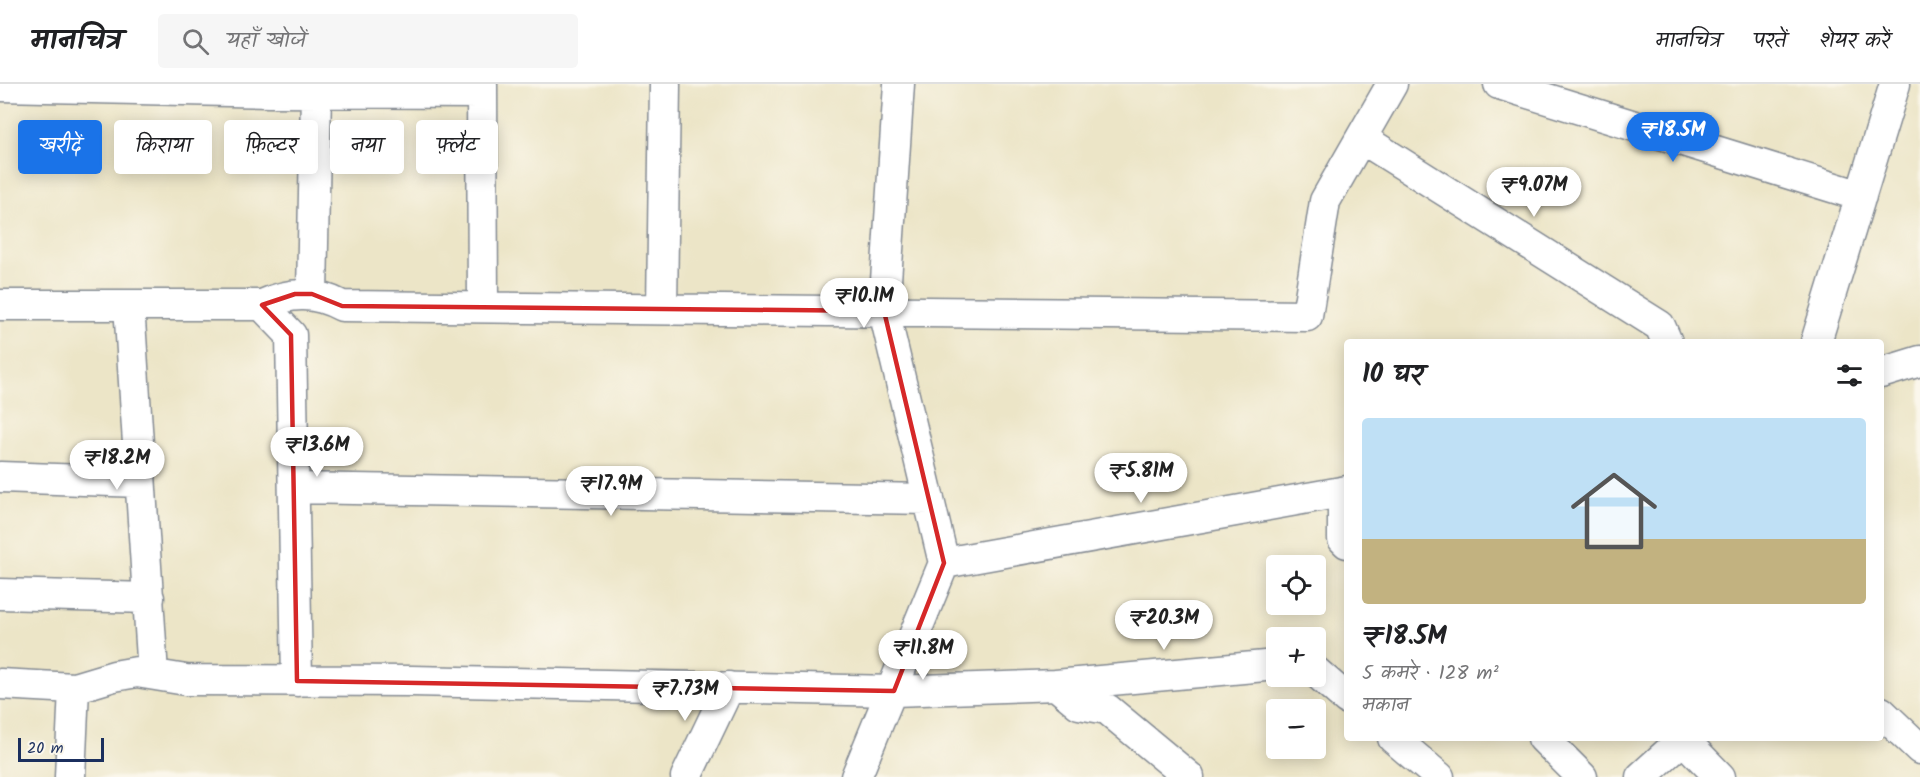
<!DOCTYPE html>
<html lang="hi">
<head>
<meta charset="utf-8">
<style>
  :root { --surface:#fff; --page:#f6f6f6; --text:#202124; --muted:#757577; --line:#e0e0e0; --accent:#1a73e8 }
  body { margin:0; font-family:Kalam,"Playpen Sans Deva",sans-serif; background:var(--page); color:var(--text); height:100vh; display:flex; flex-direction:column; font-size:22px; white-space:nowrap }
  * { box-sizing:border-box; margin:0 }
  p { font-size:20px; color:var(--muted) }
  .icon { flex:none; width:33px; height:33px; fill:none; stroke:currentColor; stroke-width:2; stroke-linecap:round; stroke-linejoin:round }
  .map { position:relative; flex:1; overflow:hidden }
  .sheet { position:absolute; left:1344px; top:255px; width:540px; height:402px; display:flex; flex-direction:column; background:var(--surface); border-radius:6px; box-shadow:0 3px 15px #0003 }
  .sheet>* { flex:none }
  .guide { position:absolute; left:18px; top:36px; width:570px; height:54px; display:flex; gap:12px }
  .controls { position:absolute; left:1266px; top:471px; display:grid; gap:12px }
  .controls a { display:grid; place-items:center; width:60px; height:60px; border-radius:6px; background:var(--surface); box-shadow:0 3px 15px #0003; font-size:30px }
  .scale { position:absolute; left:18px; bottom:15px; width:86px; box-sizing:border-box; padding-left:6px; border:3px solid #1b2f5e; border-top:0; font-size:16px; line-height:21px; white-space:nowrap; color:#1b2f5e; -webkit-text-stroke:4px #fbf7ec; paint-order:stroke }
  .price { position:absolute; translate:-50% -51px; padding:0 14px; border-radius:21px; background:#fff; color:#222; font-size:20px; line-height:39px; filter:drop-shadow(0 2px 3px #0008) }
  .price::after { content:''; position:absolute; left:50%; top:36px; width:18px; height:14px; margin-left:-9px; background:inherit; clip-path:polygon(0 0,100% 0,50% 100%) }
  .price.current { background:var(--accent); color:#fff }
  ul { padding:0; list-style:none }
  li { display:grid; align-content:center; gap:12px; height:318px; padding:0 18px }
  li+li { border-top:2px solid var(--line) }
  li span { display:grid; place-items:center; height:186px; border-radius:6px; color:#555 }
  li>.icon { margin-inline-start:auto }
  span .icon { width:108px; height:108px; fill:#fffc; stroke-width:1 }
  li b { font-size:26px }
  h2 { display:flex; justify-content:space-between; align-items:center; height:72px; padding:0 18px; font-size:26px }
  .chip { padding:0 21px; border-radius:6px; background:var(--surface); box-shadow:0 3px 15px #0003; font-size:21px; line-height:54px }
  .chip.current { background:var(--accent); color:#fff }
  header { display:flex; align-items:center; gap:36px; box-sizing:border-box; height:84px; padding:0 30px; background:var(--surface); border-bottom:2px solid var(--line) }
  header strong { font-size:28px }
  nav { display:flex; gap:33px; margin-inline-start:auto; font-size:21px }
  .search { width:420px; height:54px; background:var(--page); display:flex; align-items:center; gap:15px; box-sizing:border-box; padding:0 21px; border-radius:6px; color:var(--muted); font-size:22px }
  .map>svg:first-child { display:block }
</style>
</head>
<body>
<header>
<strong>मानचित्र</strong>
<div class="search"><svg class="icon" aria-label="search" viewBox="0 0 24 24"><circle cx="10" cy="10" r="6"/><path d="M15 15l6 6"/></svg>यहाँ खोजें</div>
<nav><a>मानचित्र</a><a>परतें</a><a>शेयर करें</a></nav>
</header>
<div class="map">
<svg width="1920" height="693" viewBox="0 0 1920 693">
  <rect width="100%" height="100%" fill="#fbf7ec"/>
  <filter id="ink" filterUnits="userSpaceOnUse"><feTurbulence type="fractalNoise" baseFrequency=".0167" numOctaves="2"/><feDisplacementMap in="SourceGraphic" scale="12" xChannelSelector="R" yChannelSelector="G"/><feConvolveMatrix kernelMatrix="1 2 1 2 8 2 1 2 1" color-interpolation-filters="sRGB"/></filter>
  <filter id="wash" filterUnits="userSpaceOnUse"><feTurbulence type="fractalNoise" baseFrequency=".008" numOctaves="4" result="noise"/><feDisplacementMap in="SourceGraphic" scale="24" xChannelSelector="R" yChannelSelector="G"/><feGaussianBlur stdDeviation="1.35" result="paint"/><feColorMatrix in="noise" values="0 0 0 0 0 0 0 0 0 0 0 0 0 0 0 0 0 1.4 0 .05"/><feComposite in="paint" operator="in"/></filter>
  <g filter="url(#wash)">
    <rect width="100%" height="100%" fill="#ece5c7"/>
  </g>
  <g filter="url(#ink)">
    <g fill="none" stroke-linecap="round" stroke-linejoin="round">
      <defs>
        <path id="street" d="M482 0 483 223
          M1499 0 1861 112
          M0 2 269 8 482 9
          M1361 54 1660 242 1667 258
          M312 210 316 9
          M0 221H262C290 208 314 207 342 222L1307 232 1325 117 1392 0
          M129 221 153 590
          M262 221 291 251 297 597
          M662 225 665 0
          M1816 258 1895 0
          M1881 289 1920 277
          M0 393 140 398
          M294 404 929 415
          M1343 408V455L1347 459
          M944 479 1347 407
          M0 510 149 514
          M1316 588 1347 615
          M0 600 74 604 114 592 137 588 186 596 412 597 894 607 1056 601 1079 620 1107 625 1189 693
          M1056 601 1276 581
          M1881 628 1920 665
          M1393 654 1439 693
          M1543 654 1582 693
          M70 693 74 604
          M686 693 729 603
          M856 693 944 479 884 227 899 0
          M1641 693 1683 655 1720 693"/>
      </defs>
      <!-- street casing -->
      <use href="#street" stroke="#848a92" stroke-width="33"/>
      <!-- street -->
      <use href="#street" stroke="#fff" stroke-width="30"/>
    </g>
  </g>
  <!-- marked area -->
  <path fill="none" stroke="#d62828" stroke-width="4.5" stroke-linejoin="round" d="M295 210H312L342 222 884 227 944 479 894 607 297 597 291 251 262 221Z"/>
</svg>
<div class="controls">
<a><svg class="icon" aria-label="locate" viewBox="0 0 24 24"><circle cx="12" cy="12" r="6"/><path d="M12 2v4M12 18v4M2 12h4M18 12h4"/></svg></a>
<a>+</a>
<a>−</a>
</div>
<div class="scale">20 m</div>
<b class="price current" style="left:1673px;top:79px">₹18.5M</b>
<b class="price" style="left:1534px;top:134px">₹9.07M</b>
<b class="price" style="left:864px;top:245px">₹10.1M</b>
<b class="price" style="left:317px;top:394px">₹13.6M</b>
<b class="price" style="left:117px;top:407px">₹18.2M</b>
<b class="price" style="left:1141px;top:420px">₹5.81M</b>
<b class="price" style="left:611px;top:433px">₹17.9M</b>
<b class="price" style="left:1164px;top:567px">₹20.3M</b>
<b class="price" style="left:923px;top:597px">₹11.8M</b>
<b class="price" style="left:685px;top:638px">₹7.73M</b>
<div class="guide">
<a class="chip current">खरीदें</a>
<a class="chip">किराया</a>
<a class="chip">फ़िल्टर</a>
<a class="chip">नया</a>
<a class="chip">फ़्लैट</a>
</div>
<section class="sheet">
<h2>10 घर<svg class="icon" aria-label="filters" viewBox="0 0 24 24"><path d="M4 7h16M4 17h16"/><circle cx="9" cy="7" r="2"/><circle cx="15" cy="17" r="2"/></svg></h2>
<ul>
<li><span style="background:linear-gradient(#bfe0f5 65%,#c2b280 0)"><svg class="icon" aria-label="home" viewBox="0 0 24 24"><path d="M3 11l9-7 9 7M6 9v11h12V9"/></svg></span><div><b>₹18.5M</b><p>5 कमरे · 128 m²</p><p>मकान</p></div></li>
</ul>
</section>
</div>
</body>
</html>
